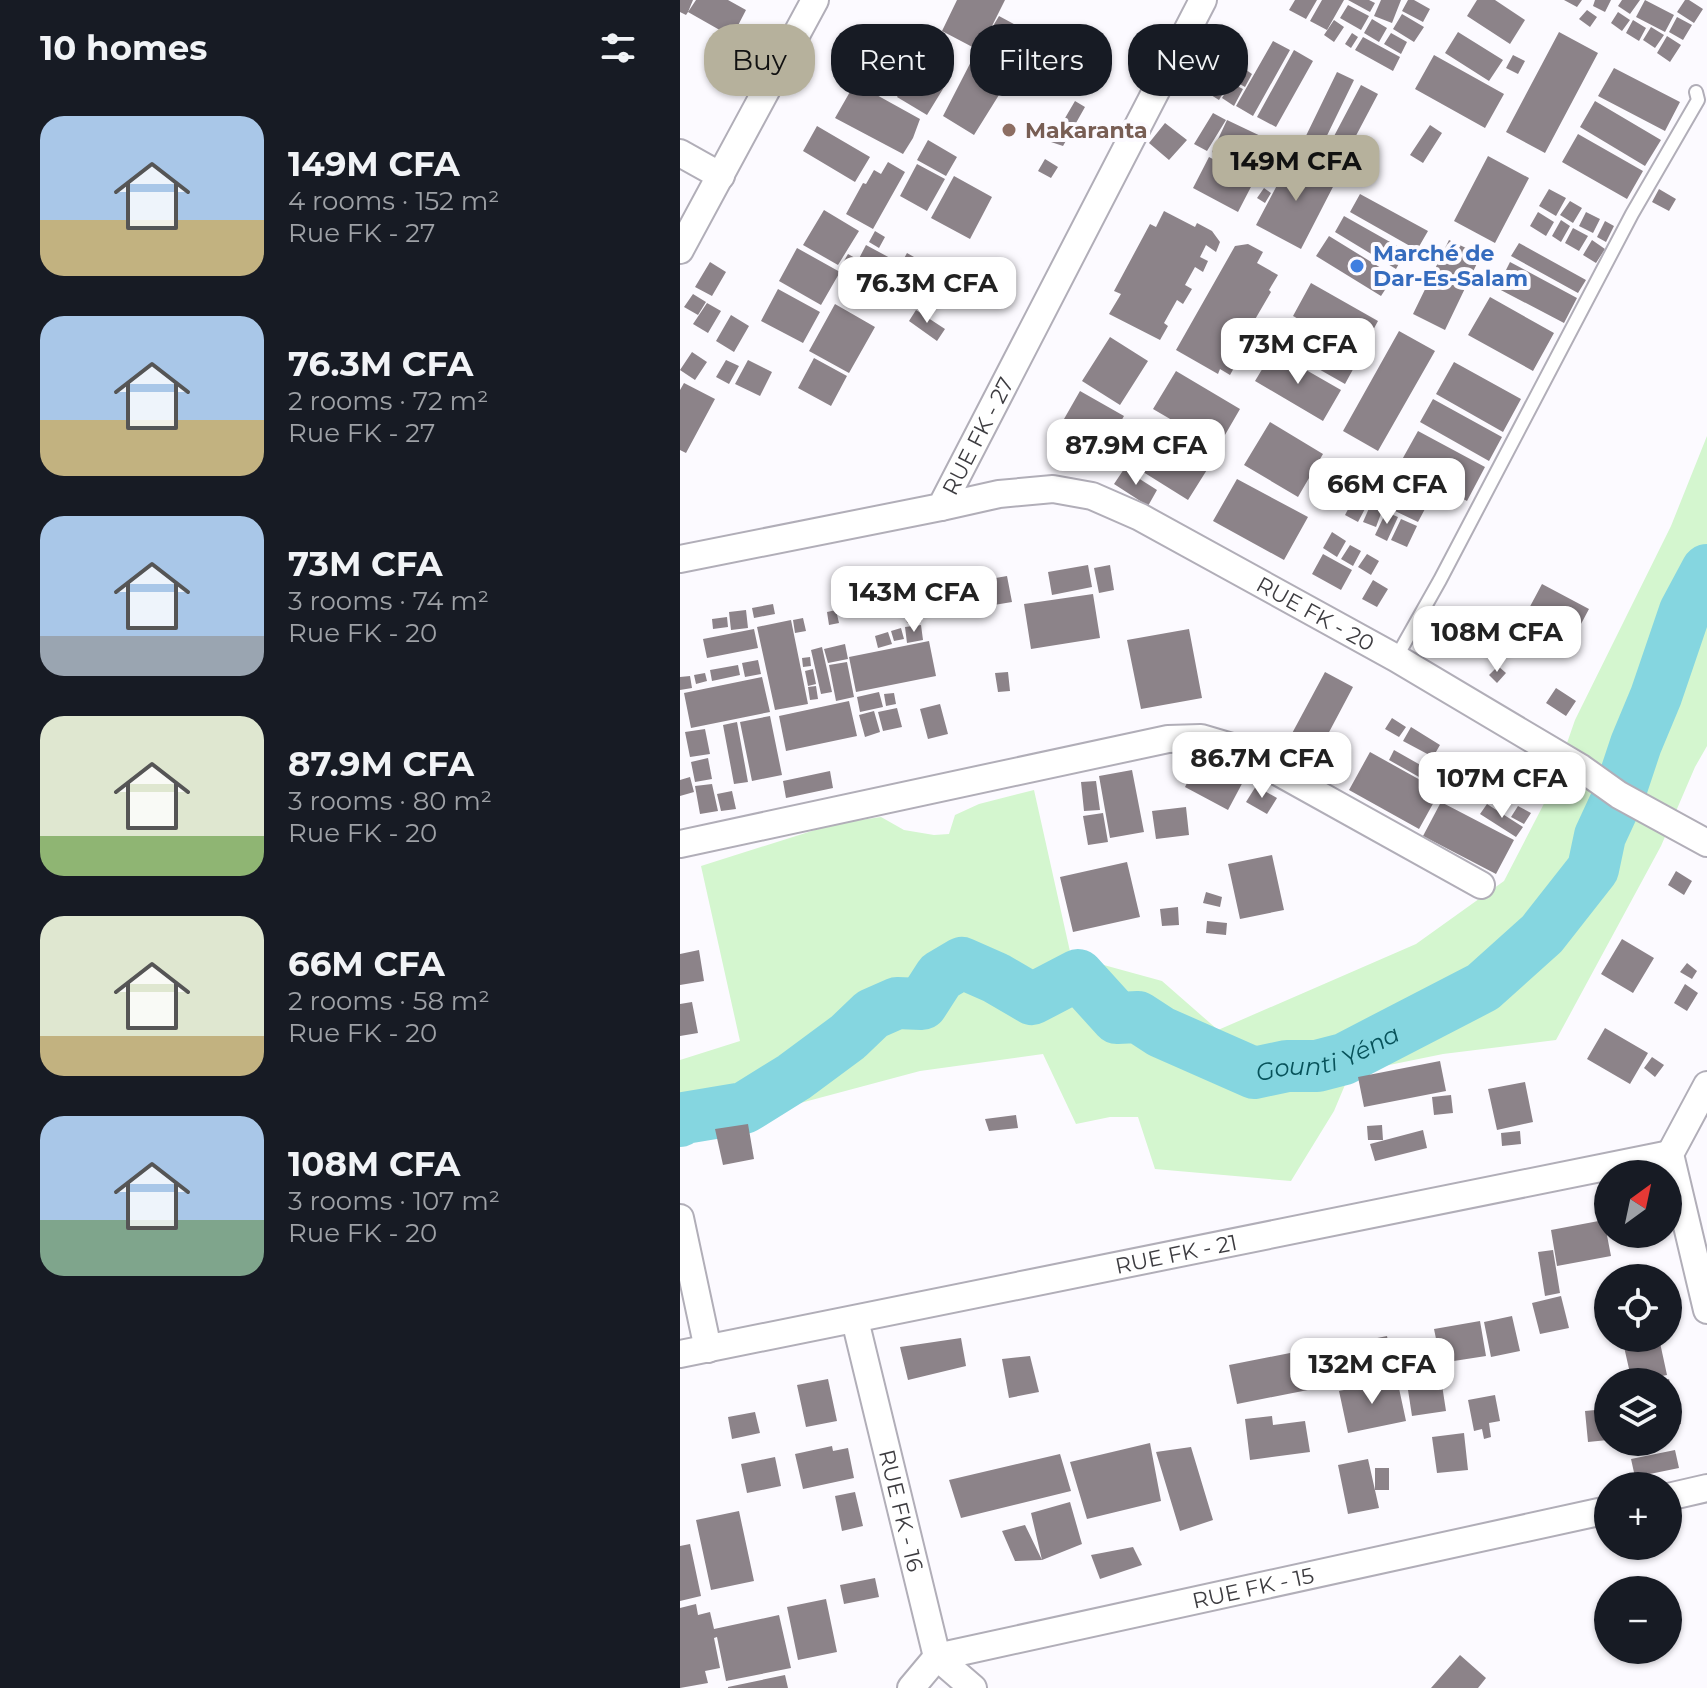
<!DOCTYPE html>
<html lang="en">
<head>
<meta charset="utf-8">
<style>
  :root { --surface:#171b24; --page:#20242c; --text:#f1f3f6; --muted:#9ea1a6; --accent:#b6b19c }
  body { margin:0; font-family:Montserrat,sans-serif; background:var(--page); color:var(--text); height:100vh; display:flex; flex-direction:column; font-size:30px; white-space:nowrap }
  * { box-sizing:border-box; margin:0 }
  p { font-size:26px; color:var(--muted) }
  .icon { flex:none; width:44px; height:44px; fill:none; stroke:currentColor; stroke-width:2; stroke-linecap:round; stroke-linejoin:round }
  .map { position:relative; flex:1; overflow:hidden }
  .drawer { display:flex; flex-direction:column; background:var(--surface); width:680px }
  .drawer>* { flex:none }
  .banner { position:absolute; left:24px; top:24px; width:760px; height:72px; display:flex; gap:16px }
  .needle { width:52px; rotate:33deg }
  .controls { position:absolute; left:914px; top:1160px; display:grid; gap:16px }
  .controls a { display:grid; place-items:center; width:88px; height:88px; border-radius:50%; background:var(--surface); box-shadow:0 2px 6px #0004; font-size:40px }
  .price { position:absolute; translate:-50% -68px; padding:0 18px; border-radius:16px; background:#fff; color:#222; font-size:26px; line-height:52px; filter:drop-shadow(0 2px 4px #0008) }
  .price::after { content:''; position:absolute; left:50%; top:48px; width:24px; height:18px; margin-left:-12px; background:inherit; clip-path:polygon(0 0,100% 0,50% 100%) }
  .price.on { background:var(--accent); color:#111 }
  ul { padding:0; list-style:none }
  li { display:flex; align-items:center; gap:24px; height:200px; padding:0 40px }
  li span { display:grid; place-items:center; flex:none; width:224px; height:160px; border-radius:24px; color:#555 }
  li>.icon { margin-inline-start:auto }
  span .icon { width:96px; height:96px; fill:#fffc; stroke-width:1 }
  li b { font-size:34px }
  h2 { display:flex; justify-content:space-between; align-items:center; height:96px; padding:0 40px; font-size:34px }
  .pill { padding:0 28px; border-radius:32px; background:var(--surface); box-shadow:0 2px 6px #0004; font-size:28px; line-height:72px }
  .pill.on { background:var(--accent); color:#111 }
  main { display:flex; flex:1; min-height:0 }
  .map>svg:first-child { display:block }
</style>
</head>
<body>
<main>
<section class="drawer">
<h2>10 homes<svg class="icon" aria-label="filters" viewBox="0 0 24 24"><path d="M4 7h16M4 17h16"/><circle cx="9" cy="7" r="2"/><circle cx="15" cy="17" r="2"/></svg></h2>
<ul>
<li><span style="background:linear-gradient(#a9c7e8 65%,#c2b280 0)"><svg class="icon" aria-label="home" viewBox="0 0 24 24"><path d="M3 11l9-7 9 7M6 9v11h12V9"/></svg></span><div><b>149M CFA</b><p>4 rooms · 152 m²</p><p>Rue FK - 27</p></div></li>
<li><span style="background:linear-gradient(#a9c7e8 65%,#c2b280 0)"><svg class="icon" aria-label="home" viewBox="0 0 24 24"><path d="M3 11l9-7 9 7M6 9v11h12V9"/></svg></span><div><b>76.3M CFA</b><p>2 rooms · 72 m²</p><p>Rue FK - 27</p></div></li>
<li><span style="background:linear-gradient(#a9c7e8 75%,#9aa5b1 0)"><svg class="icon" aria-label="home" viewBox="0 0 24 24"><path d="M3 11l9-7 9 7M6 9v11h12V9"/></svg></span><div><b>73M CFA</b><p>3 rooms · 74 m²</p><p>Rue FK - 20</p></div></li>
<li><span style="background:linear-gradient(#dfe7d0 75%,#8fb573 0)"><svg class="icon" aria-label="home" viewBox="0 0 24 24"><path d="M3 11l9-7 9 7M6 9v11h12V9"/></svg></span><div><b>87.9M CFA</b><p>3 rooms · 80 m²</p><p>Rue FK - 20</p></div></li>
<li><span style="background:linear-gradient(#dfe7d0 75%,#c2b280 0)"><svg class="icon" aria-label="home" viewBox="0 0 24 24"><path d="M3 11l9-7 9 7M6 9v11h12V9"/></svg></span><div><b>66M CFA</b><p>2 rooms · 58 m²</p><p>Rue FK - 20</p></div></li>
<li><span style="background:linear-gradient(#a9c7e8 65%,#7fa58c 0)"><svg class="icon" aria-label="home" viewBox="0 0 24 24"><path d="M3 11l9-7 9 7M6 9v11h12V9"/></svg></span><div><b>108M CFA</b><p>3 rooms · 107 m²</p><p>Rue FK - 20</p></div></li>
</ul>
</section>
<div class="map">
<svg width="1027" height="1688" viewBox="0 0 1027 1688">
  <rect width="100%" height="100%" fill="#fcfaff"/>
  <!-- green -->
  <path fill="#d4f6cf" d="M1027 436V746L1015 767 981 846 876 1040 763 1054 670 1073 654 1111 611 1181 475 1169 458 1117H430L396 1124 363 1054 240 1071 75 1115 0 1128V1060L60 1041 21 866 154 824 201 817 224 830 254 835 269 834 275 815 299 804 354 790 391 956 482 981 538 1030 736 944 824 881 870 792 895 720 991 526Z"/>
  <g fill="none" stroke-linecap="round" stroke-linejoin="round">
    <!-- river -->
    <path stroke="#85d6e0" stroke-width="52" id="s1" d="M0 1121 4 1118 64 1108 114 1077 168 1037 192 1014 217 1003 242 1004 260 976 282 963 316 978 352 999 398 975 437 1018 458 1017 481 1032 574 1073 607 1066H637L664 1059 803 987 862 934 913 869 920 836 939 795 956 744 976 696 1005 611 1027 570"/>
  </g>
  <!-- building -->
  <path fill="#8c8389" d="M0 0H13L8 12 16 0H48L66 10 52 37 8 12 6 15 0 12Z
    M277 0H325L307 36 319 16 376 47 360 77 302 45 300 51 262 31Z
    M615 0H637L626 19 609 10Z
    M642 0H664L647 30 630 21Z
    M668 0H689L695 3 690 12Z
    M701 0H721L712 23 694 16Z
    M728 0H734L750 9 743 22 722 11Z
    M797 0H815L845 20 830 44 787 16Z
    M884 0H902L897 7Z
    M915 0H931L925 12 913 6Z
    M942 0H960L950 14 938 6Z
    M965 0 994 15 985 32 956 17Z
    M1005 0H1009L1023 9 1014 23 997 12Z
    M668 5 689 16 681 30 660 18Z
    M907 10 917 17 910 27 899 19Z
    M938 12 950 20 942 31 931 23Z
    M722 14 744 27 734 42 713 29Z
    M997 17 1012 25 1003 40 989 32Z
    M692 19 707 28 699 42 684 33Z
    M654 20 664 27 654 42 644 35Z
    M953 20 966 28 959 41 946 33Z
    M971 27 984 35 975 48 963 40Z
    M778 32 823 60 809 81 765 53Z
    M879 32 918 53 865 153 826 132Z
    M672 33 678 37 671 48 665 44Z
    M711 33 727 42 721 54 704 44Z
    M987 36 1001 45 990 62 977 53Z
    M683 37 720 57 713 71 675 50Z
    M593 41 610 50 573 116 556 106Z
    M614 50 633 61 596 127 577 117Z
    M296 52 332 74 294 135 263 116Z
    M754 55 824 94 805 128 735 89Z
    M833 55 845 61 838 74 826 68Z
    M559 65 572 74 565 87 551 79Z
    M236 66 266 84 247 115 217 97Z
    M934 68 1000 102 985 131 918 96Z
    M657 72 674 80 639 152 622 144Z
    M541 78 549 83 539 100 531 95Z
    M175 83 240 119 233 138 223 154 155 118Z
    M551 83 563 89 554 106 542 98Z
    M681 85 698 94 660 166 643 157Z
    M395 101 405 107 383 146 371 142Z
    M915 101 981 140 965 166 900 127Z
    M533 113 546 120 527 151 514 144Z
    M547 120 589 140 573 172 532 152Z
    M485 123 507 140 489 160 469 143Z
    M750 125 762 133 743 163 730 155Z
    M137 126 190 157 175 182 123 151Z
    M898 134 963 171 947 199 882 162Z
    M248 140 277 157 266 176 237 160Z
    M808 156 849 178 815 243 774 221Z
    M529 157 574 181 558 212 513 188Z
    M612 157 656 181 621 249 576 225Z
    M365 159 378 167 371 178 358 171Z
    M208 162 225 172 193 229 166 214 183 183 186 184 194 170 201 174Z
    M237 164 265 179 247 211 220 196Z
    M274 176 312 197 290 239 251 218Z
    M584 188 591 193 585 203 577 198Z
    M869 189 886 198 876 216 859 206Z
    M979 189 996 199 989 211 972 202Z
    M680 194 748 231 737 250 670 212Z
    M890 201 902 208 893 223 880 215Z
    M144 210 179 231 158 265 123 245Z
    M484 211 515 227 517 223 532 231 540 242 536 252 526 245 520 257 528 261 523 272 515 267 505 285 512 289 503 304 497 300 484 323 488 326 480 340 429 314 441 294 434 291 470 224 476 227Z
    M858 212 874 222 866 236 850 226Z
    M906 212 920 219 913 233 899 226Z
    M664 216 726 251 716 269 655 232Z
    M881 220 890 226 881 242 872 236Z
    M925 221 934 226 926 242 917 237Z
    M893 228 908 236 899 251 885 243Z
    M195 231 205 237 199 248 189 242Z
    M649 236 714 276 701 296 636 256Z
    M769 240 801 255 765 330 733 314Z
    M912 240 925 249 916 263 903 255Z
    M839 243 906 280 898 293 831 256Z
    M568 244 583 252 577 263 598 275 589 290 591 292 563 340 568 343 550 375 540 369 538 374 496 350 555 246Z
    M186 245 212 259 196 288 171 274Z
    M117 248 160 272 141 305 99 281Z
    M227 253 262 273 241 311 206 291Z
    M168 254 175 258 169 270 161 266Z
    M30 262 46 272 32 296 15 287Z
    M830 262 897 298 884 323 817 288Z
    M266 276 278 284 266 301 255 293Z
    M631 283 698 321 680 354 613 316Z
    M98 289 140 312 123 343 81 321Z
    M13 294 26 302 18 315 4 307Z
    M810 297 874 333 853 371 788 335Z
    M27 303 41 311 28 333 13 324Z
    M155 304 195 327 169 373 129 351Z
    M236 310 265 329 257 341 229 321Z
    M51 315 69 326 54 352 36 341Z
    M619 329 677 362 665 384 607 351Z
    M719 331 755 351 698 451 663 431Z
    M430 337 468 361 440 405 402 381Z
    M593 351 661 390 643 421 575 381Z
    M12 352 27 362 15 380 0 370Z
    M134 358 167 376 151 406 118 388Z
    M46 360 59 366 49 384 36 377Z
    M68 360 92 372 80 396 55 384Z
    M774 362 841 399 823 432 756 394Z
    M496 371 560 409 538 447 473 409Z
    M4 383 35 399 6 453 0 450V390Z
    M400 391 444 416 420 458 376 433Z
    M753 399 822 437 809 461 740 422Z
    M590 422 643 454 618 497 564 465Z
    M466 425 530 465 508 500 444 460Z
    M738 431 805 467 787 501 719 465Z
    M444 469 477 490 468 506 434 484Z
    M684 472 698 480 685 501 671 492Z
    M557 479 628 517 604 560 533 521Z
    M703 482 715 489 706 507 693 501Z
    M722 494 746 507 738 522 713 510Z
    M674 498 687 505 678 522 665 515Z
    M690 506 702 511 696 527 683 522Z
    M706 512 718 517 707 541 695 535Z
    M721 519 737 526 727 547 711 540Z
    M652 532 666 541 657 557 643 548Z
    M670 545 681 551 673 566 661 559Z
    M643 554 672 570 661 590 632 574Z
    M687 554 699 561 691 575 678 567Z
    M408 565 412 587 372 595 368 572Z
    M430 565 434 590 419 593 414 568Z
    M301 572 306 586 296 590 292 575Z
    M327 576 332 602 314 605 310 579Z
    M693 580 708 589 697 607 682 599Z
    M862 584 909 609 886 652 839 627Z
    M413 594 420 638 351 649 344 604Z
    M93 604 95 614 74 618 72 608Z
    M66 610 68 628 51 630 49 612Z
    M156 610 159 623 149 625 147 612Z
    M240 611 242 621 227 623 225 613Z
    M47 617 48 627 33 629 32 619Z
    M123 618 126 631 115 633 113 620Z
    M111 620 128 704 95 710 77 627Z
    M241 625 243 640 227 643 225 627Z
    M221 628 224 639 214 641 211 631Z
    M74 629 78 648 27 658 23 639Z
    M509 629 522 698 461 709 447 640Z
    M208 632 212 644 198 648 195 636Z
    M249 641 256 676 176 692 169 657Z
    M165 644 168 659 148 663 144 649Z
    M142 647 152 692 141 694 131 650Z
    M130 657 131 666 123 667 122 658Z
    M78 660 81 674 65 677 62 663Z
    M167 662 174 697 156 701 149 665Z
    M58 665 60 675 32 681 30 670Z
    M818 666 826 673 817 683 809 675Z
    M133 669 136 684 128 686 125 671Z
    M328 672 330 691 318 692 315 673Z
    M645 672 673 687 630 768 602 752Z
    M25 673 27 681 16 684 14 675Z
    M10 676 12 688 0 690V677Z
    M82 677 90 712 11 728 4 693Z
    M136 686 138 699 130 700 128 687Z
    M876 688 896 701 886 716 866 703Z
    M199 692 203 707 180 712 177 697Z
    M214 693 216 704 206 706 204 694Z
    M169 701 177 736 106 751 99 716Z
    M260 704 268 734 248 739 240 709Z
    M217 708 222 727 203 731 198 712Z
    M194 711 200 732 185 737 179 715Z
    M90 716 102 775 72 781 60 722Z
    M712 718 726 727 719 737 705 729Z
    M57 722 68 782 54 784 43 725Z
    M731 727 760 745 753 757 723 741Z
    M25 729 30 754 10 757 5 732Z
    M714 750 744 767 739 777 709 760Z
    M690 752 760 791 739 829 669 790Z
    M521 755 565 778 548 810 505 787Z
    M28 758 32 779 15 782 11 762Z
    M452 770 464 832 430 838 419 776Z
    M150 771 153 788 106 798 103 781Z
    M10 777 14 792 0 796V780Z
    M416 781 420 810 404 811 401 782Z
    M32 784 38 811 20 814 15 786Z
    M576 786 597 798 587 814 566 802Z
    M52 791 56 809 41 811 37 794Z
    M761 802 834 840 816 874 743 836Z
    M807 804 843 827 836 837 800 814Z
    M838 806 851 813 844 824 831 817Z
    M506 807 509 835 476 839 472 811Z
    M423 813 428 842 408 845 403 816Z
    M592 855 604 910 560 919 548 864Z
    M447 862 460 917 393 932 380 877Z
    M996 871 1012 881 1004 895 988 885Z
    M526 892 542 897 540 907 523 903Z
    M498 907 499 925 482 926 480 909Z
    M527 921 547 923 546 935 526 933Z
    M942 939 974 958 953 993 921 974Z
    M19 950 24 981 0 985V954Z
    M1007 963 1017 971 1012 979 1000 972Z
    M1005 984 1018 993 1007 1011 994 1003Z
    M12 1002 18 1033 0 1036V1004Z
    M925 1028 968 1053 950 1084 907 1059Z
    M972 1057 984 1065 975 1077 964 1068Z
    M760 1061 766 1091 684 1107 678 1077Z
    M845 1082 853 1122 817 1130 808 1089Z
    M771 1095 773 1113 754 1115 752 1097Z
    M336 1115 338 1128 309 1131 305 1119Z
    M68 1124 74 1159 43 1165 35 1129Z
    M702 1125 703 1140H688L687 1126Z
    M743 1130 747 1148 695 1161 690 1144Z
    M840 1131 841 1144 822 1146 821 1133Z
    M924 1220 931 1256 877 1266 871 1230Z
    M873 1250 880 1293 865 1296 858 1252Z
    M881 1296 889 1328 860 1334 852 1303Z
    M832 1316 840 1351 811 1357 804 1322Z
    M800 1321 806 1356 761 1363 754 1329Z
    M707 1336 715 1374 643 1389 634 1351Z
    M281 1338 286 1366 228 1380 220 1347Z
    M942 1338H979L987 1375 952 1382Z
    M625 1350 633 1389 557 1404 549 1365Z
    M350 1356 359 1392 329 1398 322 1359Z
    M760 1372 766 1411 732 1416 726 1377Z
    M148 1379 157 1421 126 1427 117 1385Z
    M717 1379 726 1421 668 1433 659 1391Z
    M989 1379 1001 1424 988 1427V1382L980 1381Z
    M815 1395 820 1421 809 1423 811 1437 804 1439 802 1429 794 1431 788 1400Z
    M926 1409 928 1440 908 1442 905 1411Z
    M75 1412 80 1433 52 1439 48 1417Z
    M592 1416 593 1425 625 1421 630 1452 570 1460 565 1419Z
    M784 1433 788 1470 757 1473 752 1437Z
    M470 1443 481 1501 407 1519 390 1462Z
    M152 1446 153 1451 168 1448 174 1478 123 1489 115 1454Z
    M511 1447 533 1520 500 1531 476 1452Z
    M995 1450 999 1468 955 1477 951 1459Z
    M380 1454 391 1491 281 1518 269 1480Z
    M95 1457 101 1486 67 1493 61 1464Z
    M688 1459 699 1508 668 1514 658 1465Z
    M695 1468H709V1490H695Z
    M175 1492 183 1526 162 1531 155 1496Z
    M390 1502 402 1544 362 1560 351 1513Z
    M59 1511 74 1581 31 1590 16 1520Z
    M345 1525 362 1560 335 1561 322 1531Z
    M10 1544 21 1596 0 1601V1546Z
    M453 1547 462 1565 420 1579 411 1555Z
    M195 1578 199 1597 164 1604 160 1585Z
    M146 1599 157 1652 118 1660 107 1607Z
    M16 1604 18 1615 30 1612 34 1629 99 1615 111 1668 46 1681 37 1637 34 1638 40 1668 25 1671 28 1683 0 1688V1608Z
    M780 1655 806 1678 798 1688H751Z
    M105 1675 108 1688H48V1687Z"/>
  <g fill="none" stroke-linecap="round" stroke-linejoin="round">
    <defs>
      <path id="lane" d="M716 658 760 580 952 214 1018 100 1016 92"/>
      <g id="street">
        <path d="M0 153 41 176"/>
        <path d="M0 250 135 0"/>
        <path id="s2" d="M261 507 319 494 373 489 412 496 460 517 716 658 901 768 939 795 1027 843"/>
        <path id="s3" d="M0 559 261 507 523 0"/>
        <path d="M0 844 488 739 521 738 555 748 801 885"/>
        <path d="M1027 1085 990 1154 1027 1310"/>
        <path d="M0 1218 28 1349"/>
        <path id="s4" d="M175 1320 257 1657 293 1688"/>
        <path id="s5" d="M0 1354 990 1154"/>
        <path d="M988 1497 1027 1488"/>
        <path id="s6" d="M231 1688 257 1657 928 1510"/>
      </g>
    </defs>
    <!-- lane casing -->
    <use href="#lane" stroke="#b1aeb8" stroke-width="16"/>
    <!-- street casing -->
    <use href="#street" stroke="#b1aeb8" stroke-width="30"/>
    <!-- lane -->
    <use href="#lane" stroke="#fff" stroke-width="12"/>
    <!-- street -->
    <use href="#street" stroke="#fff" stroke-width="26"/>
  </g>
  <!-- markers -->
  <circle fill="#8d6e63" stroke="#fcfaff" stroke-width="3" cx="329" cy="130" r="8"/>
  <circle fill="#3f7fe0" stroke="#fcfaff" stroke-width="3" cx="677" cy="266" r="8"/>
  <g text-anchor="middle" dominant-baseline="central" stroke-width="8" stroke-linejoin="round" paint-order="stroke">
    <!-- education labels -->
    <g font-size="22" font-weight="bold" fill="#785e54" stroke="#fcfaff" text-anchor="start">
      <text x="345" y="130">Makaranta</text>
    </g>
    <!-- shop labels -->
    <g font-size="22" font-weight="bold" fill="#366cbe" stroke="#fcfaff" text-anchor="start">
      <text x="693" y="253">Marché de<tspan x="693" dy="25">Dar-Es-Salam</tspan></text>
    </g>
    <!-- street labels -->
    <g font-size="22" fill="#3d3c40" stroke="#fcfaff">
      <text stroke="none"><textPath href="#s3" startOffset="346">RUE FK - 27</textPath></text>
      <text stroke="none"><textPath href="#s2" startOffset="406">RUE FK - 20</textPath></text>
      <text stroke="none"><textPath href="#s5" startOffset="506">RUE FK - 21</textPath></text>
      <text stroke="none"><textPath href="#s4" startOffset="196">RUE FK - 16</textPath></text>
      <text stroke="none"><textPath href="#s6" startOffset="364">RUE FK - 15</textPath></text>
    </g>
    <!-- water labels -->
    <g font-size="24" font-style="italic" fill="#07525a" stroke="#fcfaff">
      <text stroke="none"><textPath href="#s1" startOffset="752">Gounti Yéna</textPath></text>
    </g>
  </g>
</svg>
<div class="controls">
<a><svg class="needle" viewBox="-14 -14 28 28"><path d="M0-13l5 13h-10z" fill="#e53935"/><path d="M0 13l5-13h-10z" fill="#9ea1a6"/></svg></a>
<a><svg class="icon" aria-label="locate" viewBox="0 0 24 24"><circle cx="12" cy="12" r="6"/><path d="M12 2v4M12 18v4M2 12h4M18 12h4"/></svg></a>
<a><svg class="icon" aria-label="layers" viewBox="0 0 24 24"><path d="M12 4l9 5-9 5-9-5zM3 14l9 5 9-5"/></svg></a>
<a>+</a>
<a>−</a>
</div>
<b class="price on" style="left:616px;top:203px">149M CFA</b>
<b class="price" style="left:247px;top:325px">76.3M CFA</b>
<b class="price" style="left:618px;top:386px">73M CFA</b>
<b class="price" style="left:456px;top:487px">87.9M CFA</b>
<b class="price" style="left:707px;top:526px">66M CFA</b>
<b class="price" style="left:234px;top:634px">143M CFA</b>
<b class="price" style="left:817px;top:674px">108M CFA</b>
<b class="price" style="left:582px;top:800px">86.7M CFA</b>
<b class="price" style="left:822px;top:820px">107M CFA</b>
<b class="price" style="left:692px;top:1406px">132M CFA</b>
<div class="banner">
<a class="pill on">Buy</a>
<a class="pill">Rent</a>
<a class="pill">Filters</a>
<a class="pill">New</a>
</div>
</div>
</main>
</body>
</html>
